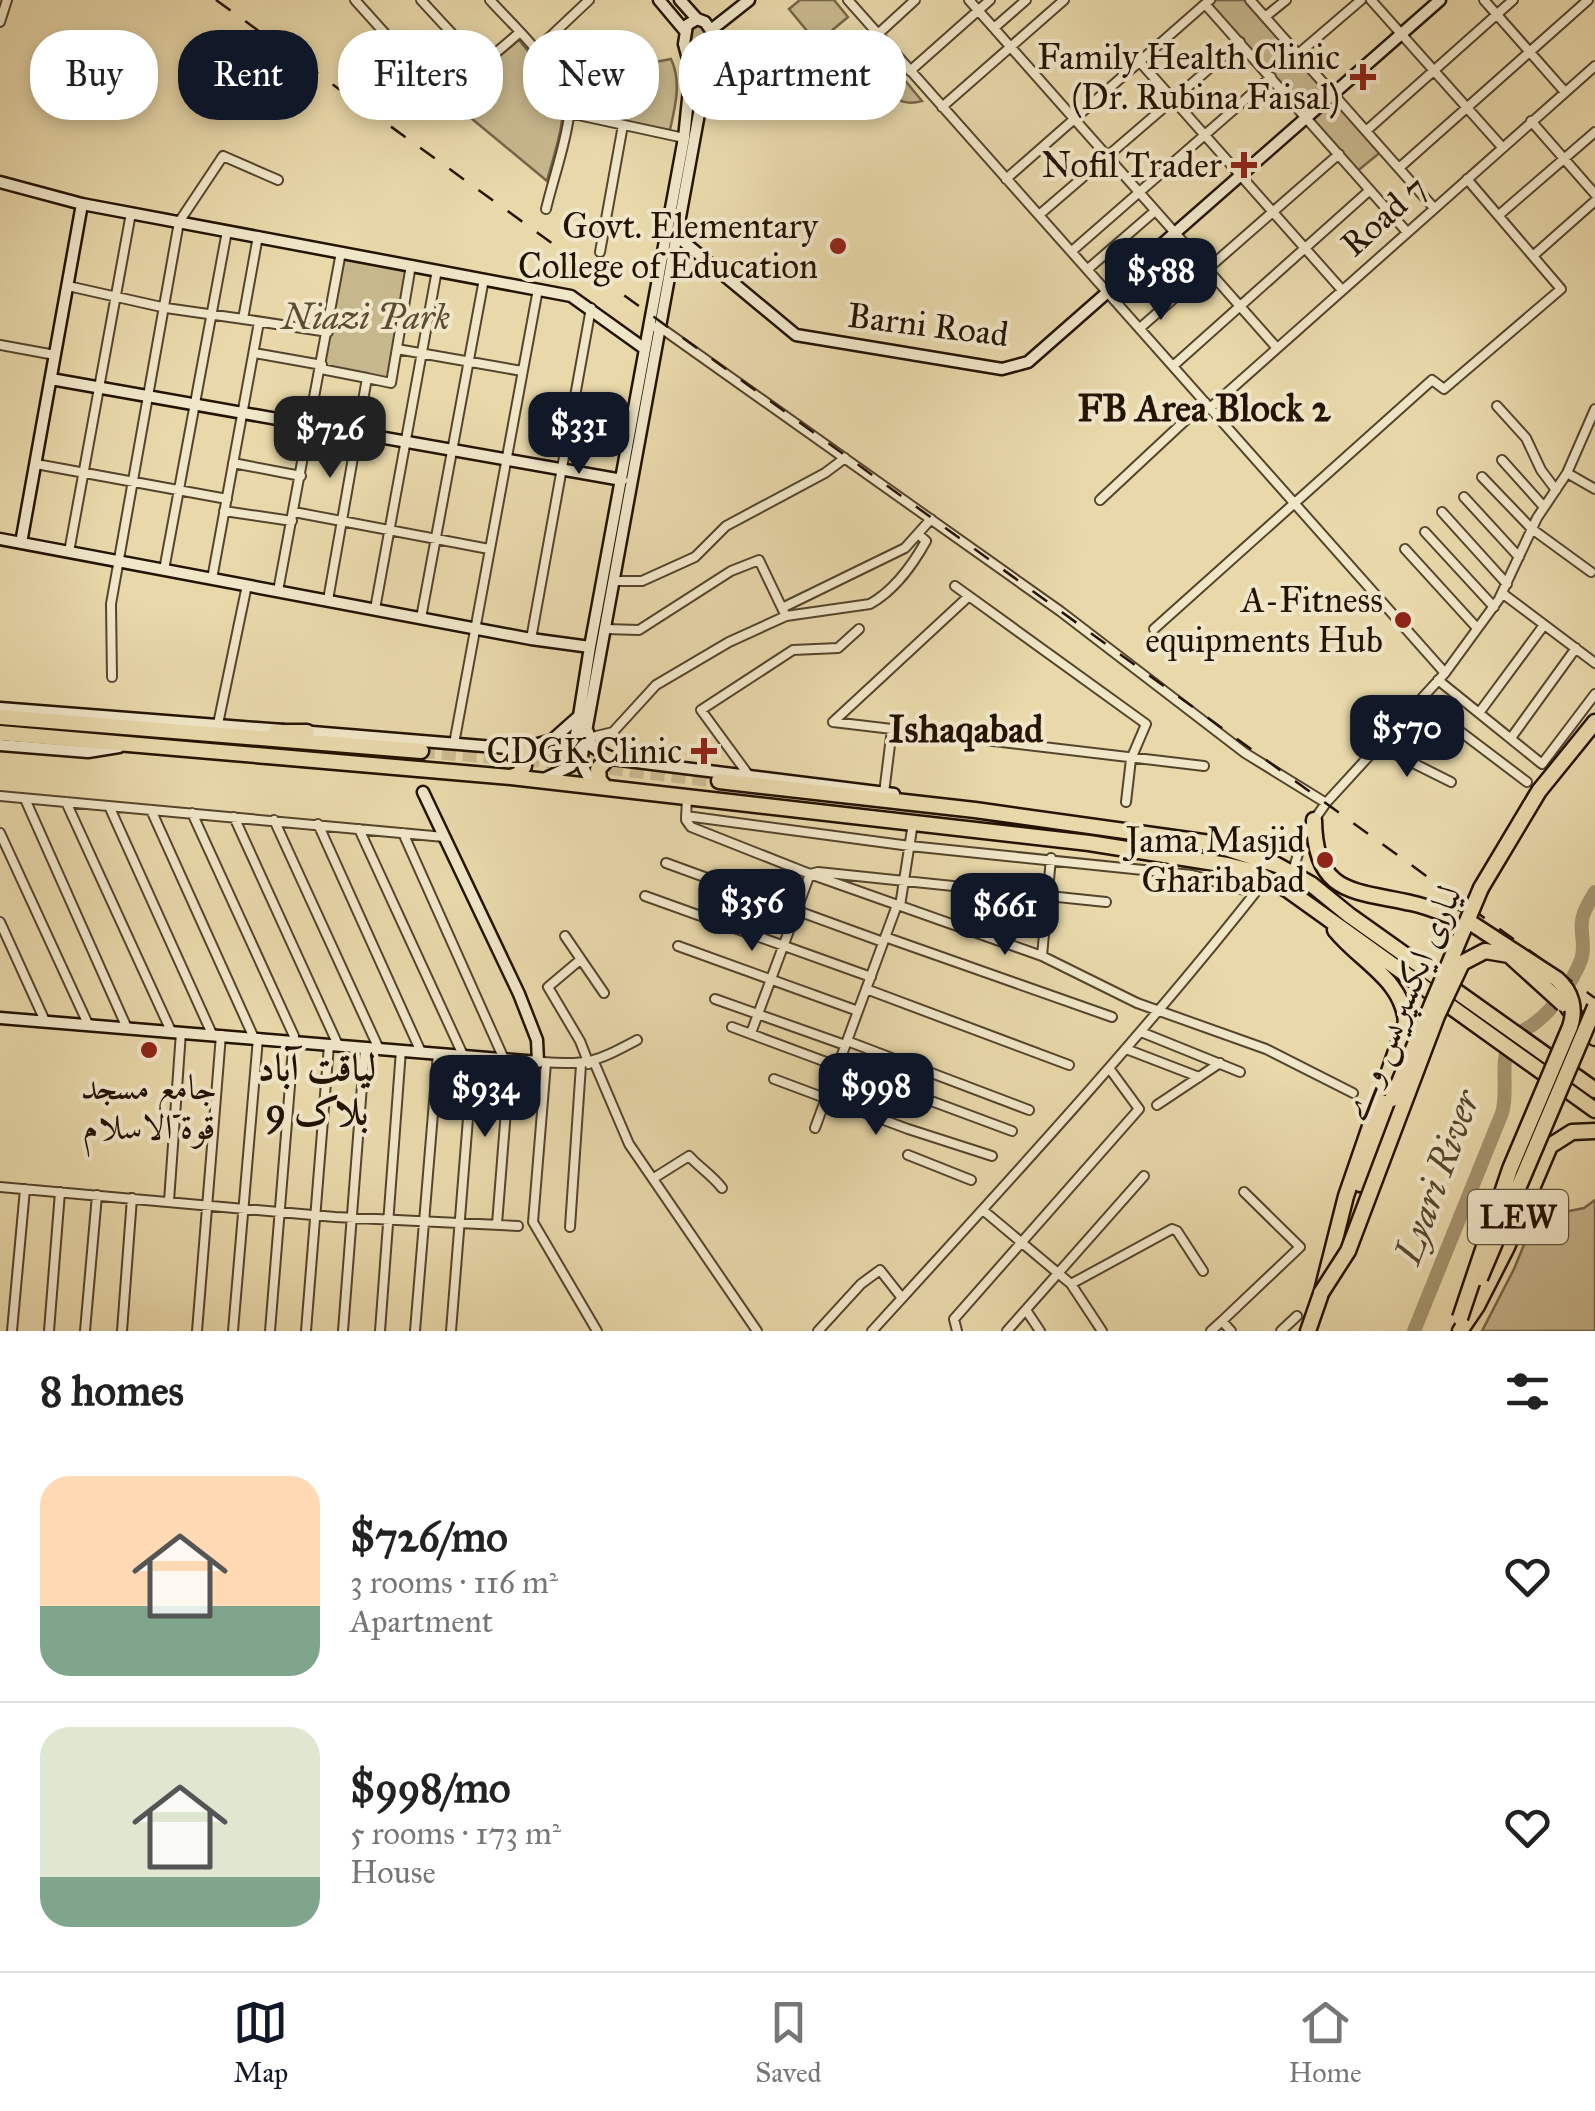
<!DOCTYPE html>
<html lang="en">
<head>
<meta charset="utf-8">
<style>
  :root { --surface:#fff; --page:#f6f6f6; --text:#222; --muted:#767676; --line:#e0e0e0; --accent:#111827 }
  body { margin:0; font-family:"IM FELL Great Primer",Amiri,serif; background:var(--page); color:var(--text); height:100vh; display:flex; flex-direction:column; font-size:38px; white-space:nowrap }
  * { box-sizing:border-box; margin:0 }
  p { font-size:32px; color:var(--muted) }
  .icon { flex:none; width:55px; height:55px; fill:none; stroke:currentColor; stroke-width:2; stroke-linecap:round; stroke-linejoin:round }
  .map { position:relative; height:1331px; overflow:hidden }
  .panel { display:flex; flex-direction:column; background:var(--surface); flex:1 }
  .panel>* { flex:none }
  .top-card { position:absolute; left:30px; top:30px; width:1000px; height:90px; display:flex; gap:20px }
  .price { position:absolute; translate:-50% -85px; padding:0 22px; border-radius:20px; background:var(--accent); color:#fff; font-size:32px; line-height:65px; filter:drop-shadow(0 2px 5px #0008) }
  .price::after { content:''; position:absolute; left:50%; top:60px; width:30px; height:22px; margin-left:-15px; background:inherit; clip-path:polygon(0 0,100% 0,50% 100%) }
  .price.selected { background:#222; color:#fff }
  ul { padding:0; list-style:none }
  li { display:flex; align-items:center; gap:30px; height:250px; padding:0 40px }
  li+li { border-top:2px solid var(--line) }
  li span { display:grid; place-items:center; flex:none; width:280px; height:200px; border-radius:30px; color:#555 }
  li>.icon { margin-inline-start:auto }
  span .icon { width:120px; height:120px; fill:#fffc; stroke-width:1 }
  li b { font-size:42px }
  h2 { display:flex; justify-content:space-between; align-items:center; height:120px; padding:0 40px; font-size:42px }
  .tag { padding:0 35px; border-radius:40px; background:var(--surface); box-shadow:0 5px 15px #0003; font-size:35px; line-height:90px }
  .tag.selected { background:var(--accent); color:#fff }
  .tabs { display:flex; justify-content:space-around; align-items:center; height:140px; border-top:2px solid var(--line); background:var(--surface); font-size:28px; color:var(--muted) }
  .tabs a { display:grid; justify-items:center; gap:5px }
  .tabs .selected { color:var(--accent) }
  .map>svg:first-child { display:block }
</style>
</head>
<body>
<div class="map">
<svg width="1595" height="1331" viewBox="0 0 1595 1331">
  <rect width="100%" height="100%" fill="#e8d8aa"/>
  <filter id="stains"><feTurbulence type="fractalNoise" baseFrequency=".002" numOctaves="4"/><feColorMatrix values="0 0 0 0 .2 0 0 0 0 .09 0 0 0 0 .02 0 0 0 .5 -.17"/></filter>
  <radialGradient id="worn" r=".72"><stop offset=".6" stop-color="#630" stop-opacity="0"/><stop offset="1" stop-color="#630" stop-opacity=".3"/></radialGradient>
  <!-- green -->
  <path fill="#c7b78d" stroke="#766548" stroke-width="2.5" d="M800 0H834L848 17 817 43 789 9Z
    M1210 0H1250L1383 150 1355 173 1205 4Z
    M699 22 707 28 712 48 702 56 688 44V30Z
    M519 40C573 105 569 101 547 181L448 99Z
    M671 59C682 82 675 107 670 130L576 112 574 99 588 95 586 81 625 68Z
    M889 61 922 101C894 109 875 86 889 61Z
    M341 252 411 265 391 383 321 369Z
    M1595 1200V1331H1482L1514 1269 1535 1218 1584 1208Z"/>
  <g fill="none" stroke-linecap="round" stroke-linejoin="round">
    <!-- river -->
    <path stroke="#a59571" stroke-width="14" d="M1414 1331 1502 1113C1509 1091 1499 1062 1510 1043 1516 1033 1526 1030 1535 1023 1553 1010 1573 981 1581 960 1586 946 1580 934 1582 921 1583 910 1590 901 1595 892"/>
    <!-- highway-tunnel -->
    <path stroke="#cbba91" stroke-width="14" stroke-dasharray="14 7" stroke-linecap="butt" d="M421 751 570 763 719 781"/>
    <defs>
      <path id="street" d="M355 0 443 98 519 33
        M421 0 481 65
        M490 0C514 27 573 79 569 116 565 147 553 179 546 209
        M848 0 1445 673
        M969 0 1277 348
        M1210 0 1205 4 1407 232
        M1250 0 1434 208
        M1371 0 1502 147
        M1484 0 1565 92
        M1265 17 1286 0
        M0 22 7 0
        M994 28 1026 0
        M878 34 915 0
        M535 51 589 0
        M1298 54 1361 0
        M1140 62 1342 290
        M910 71 990 0
        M942 107 1064 0
        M569 113 684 138
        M1531 121 1595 194
        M1366 131 1513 0
        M1399 168 1588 0
        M1006 179 1205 4
        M1039 215 1240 42
        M1499 215 1595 132
        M258 236 243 319 328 332
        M1072 251 1271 77
        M600 252 623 125
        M1534 255 1595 201
        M1088 269 1155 211
        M68 286 166 308 243 319
        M650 326 661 328 1060 611 1245 753 1326 803
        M1140 328 1339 154
        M0 345 55 355
        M397 349 522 371
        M254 353 322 365
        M1173 366 1370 190
        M321 369 367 378 328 600
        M367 378 391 383 411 265
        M1497 406 1526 438 1541 470 1556 490
        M1210 408 1595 66
        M1502 460 1544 507
        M233 463 301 476
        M36 464 227 499
        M1567 473 1595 489
        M1482 477 1532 529 1591 572
        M1464 497 1519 557
        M1100 500 1205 402
        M224 511 292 521
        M294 512 489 549
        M1442 512 1507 584
        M1425 532 1494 607
        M1405 549 1477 628
        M69 552 131 213
        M164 570 227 231
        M212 579 259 322
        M615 581H642L695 557 726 526 825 473 845 458
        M955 586 1146 724 1131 759 1126 802
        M278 591 341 252
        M1502 593 1595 663
        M375 609 437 270
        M784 612 782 608 905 548 931 519
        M421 618 484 279
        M606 629 639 630 731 571 759 560 782 608
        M1154 629 1432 380 1444 389 1561 289 1467 179
        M531 639 591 308
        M112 677 111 604 179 222 223 156 278 180
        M1438 680 1542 764 1595 694
        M1420 701 1527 782
        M1479 713 1544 625
        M1402 721 1416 737 1436 749
        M833 722 1204 766
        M833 722 969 596
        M218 724 247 585
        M588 738 613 732 656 685 729 642 786 616 870 604C895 590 912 566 926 541L918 534
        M1511 738 1576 648
        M454 744 538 289
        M1379 746 1451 782
        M750 777 701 710 793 650 838 648 859 629
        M884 793 892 729
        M0 796 444 837
        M687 796 686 820 691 827 810 874 1042 956 1137 1003 1266 1049 1353 1093
        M25 799 127 1028
        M66 802 171 1031
        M109 806 212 1034
        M151 810 254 1038
        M192 813 294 1036 270 1331
        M686 816 910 846 1192 875 1255 893
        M234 817 338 1045
        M274 820 379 1049
        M318 824 421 1052
        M359 829 463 1055
        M0 833 88 1024
        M403 833 504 1059
        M1254 856 1303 836 1326 803 1445 673 1499 599 1537 518 1567 473 1595 409
        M666 863 883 942
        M1292 875 1303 836
        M645 896 871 977
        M900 906 913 823
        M0 922 45 1021
        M565 936 604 993
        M885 937 1112 1017
        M678 946 858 1011
        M1042 956 1051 858
        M580 960 548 987 580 1041 589 1064
        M866 989 1069 1065
        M715 999 845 1045
        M732 1027 1012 1131
        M1141 1032 1240 1072
        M751 1033 810 874 818 872 1106 902
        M847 1041 1029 1110
        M1126 1049 1199 1077
        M543 1062C589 1066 597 1061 637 1040
        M594 1062 629 1144 757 1331
        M546 1063 533 1222 597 1331
        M774 1079 908 1129 992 1156
        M1157 1105 1220 1063
        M815 1128 897 905
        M908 1155 971 1180
        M654 1178 689 1156C700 1168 712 1175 722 1188
        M0 1187 335 1217 518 1226
        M169 1201 181 1032
        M984 1211 1071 1284 1102 1331
        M497 1224 510 1060
        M570 1227 581 1065
        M1071 1284 1172 1229 1177 1231 1203 1271
        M1026 1310 1040 1331
        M1222 1321 1300 1247 1244 1192
        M12 1331 25 1189
        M49 1331 60 1192
        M85 1331 97 1195
        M122 1331 132 1198
        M197 1331 221 1035
        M233 1331 258 1038
        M306 1331 329 1045
        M343 1331 365 1047
        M380 1331 401 1050
        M415 1331 438 1053
        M451 1331 473 1056
        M818 1331 861 1284 880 1270 902 1298
        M872 1331C1007 1183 1143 1036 1266 879
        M957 1331 954 1319 1139 1109 1109 1068
        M1007 1331 1144 1176
        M1211 1331 1222 1321 1231 1331
        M1281 1331 1297 1316"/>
      <path id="secondary" d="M659 0 685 31
        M680 0 697 19
        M697 19 705 22 714 35 713 50 708 57H697L684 44 687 25Z
        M711 30 749 0
        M0 182 82 204 571 296 645 349
        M668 235 678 237 796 335 1002 369 1028 362 1440 0
        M51 379 622 480
        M0 539 531 639 590 647
        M21 543 82 204
        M0 708 283 730
        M300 731 520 749 552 740 579 716
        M588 732 591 746 612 759 894 794
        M0 745 88 752 119 747
        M546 778 571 766 590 647 684 138 691 70 684 44
        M598 785C574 768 583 752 587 726L702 97 713 50
        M0 1018 538 1062 537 1040 519 994 423 792"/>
      <path id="highway" d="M0 717 421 751
        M275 732H307
        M0 733 511 777 1089 843 1227 865 1255 872 1288 890 1595 1110
        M511 777 519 774 524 766 520 749
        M719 781 975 810 1210 843 1277 865 1311 884 1349 915 1595 1090
        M605 787 599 780 598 769 608 758
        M1314 820C1315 895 1353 890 1411 903 1431 907 1451 917 1471 923
        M1481 888 1539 791 1595 722
        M1568 1008 1595 1038
        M1360 1184 1392 1099
        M1323 1287 1346 1196 1406 1022C1402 979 1361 962 1335 930
        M1308 1331 1324 1285
        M1460 1331 1477 1306 1507 1247 1550 1146 1572 1132 1595 1131"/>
    </defs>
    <!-- street casing -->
    <use href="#street" stroke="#55442c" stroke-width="12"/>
    <!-- secondary casing -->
    <use href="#secondary" stroke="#241302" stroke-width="15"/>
    <!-- highway casing -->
    <use href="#highway" stroke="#241302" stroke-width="19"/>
    <!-- street -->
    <use href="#street" stroke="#f0e6c8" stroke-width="8"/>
    <!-- secondary -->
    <use href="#secondary" stroke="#f0e6c8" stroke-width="10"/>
    <!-- highway -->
    <use href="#highway" stroke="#e8d8aa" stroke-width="14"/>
    <!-- rail -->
    <path stroke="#241302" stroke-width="2.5" stroke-dasharray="18 18" stroke-linecap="butt" d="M216 0 1595 998"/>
    <defs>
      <path id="highway-bridge" d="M1392 1099 1481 888
        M1480 1278 1595 1007
        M1321 1293 1348 1251 1437 1016 1462 963 1485 951 1509 955 1563 1004
        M1460 1318 1510 1169 1570 1027C1576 1009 1572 992 1557 979L1471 923"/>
    </defs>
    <!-- highway-bridge casing -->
    <use href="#highway-bridge" stroke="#241302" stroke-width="19" stroke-linecap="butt"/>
    <!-- highway-bridge -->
    <use href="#highway-bridge" stroke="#e8d8aa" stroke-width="14"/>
  </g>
  <!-- markers -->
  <g fill="#8f2418" stroke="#f0e6c8" stroke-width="4">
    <path d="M1358 62h10v10h10v10h-10v10h-10v-10h-10v-10h10z"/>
    <path d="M1239 150h10v10h10v10h-10v10h-10v-10h-10v-10h10z"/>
    <circle cx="838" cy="246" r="10"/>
    <circle cx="1403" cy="620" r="10"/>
    <path d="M699 736h10v10h10v10h-10v10h-10v-10h-10v-10h10z"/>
    <circle cx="1325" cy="860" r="10"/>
    <circle cx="149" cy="1050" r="10"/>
  </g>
  <g text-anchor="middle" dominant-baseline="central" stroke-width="8" stroke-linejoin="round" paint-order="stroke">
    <!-- shield labels -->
    <rect fill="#f0e6c8" stroke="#61523d" stroke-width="2.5" x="1468" y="1190" width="100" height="54" rx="8"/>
    <g font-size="32" font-weight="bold" fill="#241302">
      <text x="1518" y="1217">LEW</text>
    </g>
    <!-- poi labels -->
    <g font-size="35" fill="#241302" stroke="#f0e6c8" text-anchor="end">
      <text x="1340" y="57">Family Health Clinic<tspan x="1340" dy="40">(Dr. Rubina Faisal)</tspan></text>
      <text x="1222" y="165">Nofil Trader</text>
      <text x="818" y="226">Govt. Elementary<tspan x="818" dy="40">College of Education</tspan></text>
      <text x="1383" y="600">A-Fitness<tspan x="1383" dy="40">equipments Hub</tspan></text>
      <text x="682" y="751">CDGK Clinic</text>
      <text x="1305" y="840">Jama Masjid<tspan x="1305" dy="40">Gharibabad</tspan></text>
      <text x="149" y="1087" text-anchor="middle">جامع مسجد<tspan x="149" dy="40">قوۃ الاسلام</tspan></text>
    </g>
    <!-- street labels -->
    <g font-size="35" fill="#241302" stroke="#f0e6c8">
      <text transform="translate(1384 216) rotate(-42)">Road 7</text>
      <text transform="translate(928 325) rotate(7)">Barni Road</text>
      <text transform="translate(1402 1003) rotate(-67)">لیاری ایکسپریس وے</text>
    </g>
    <!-- park labels -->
    <g font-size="35" font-style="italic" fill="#5d4c33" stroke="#f0e6c8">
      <text x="366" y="317">Niazi Park</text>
    </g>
    <!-- neighbourhood labels -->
    <g font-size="38" font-weight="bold" fill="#241302" stroke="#f0e6c8">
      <text x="1204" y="408">FB Area Block 2</text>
      <text x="966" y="729">Ishaqabad</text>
      <text x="317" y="1067">لیاقت آباد<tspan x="317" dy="44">بلاک 9</tspan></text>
    </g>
    <!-- water labels -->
    <g font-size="38" font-style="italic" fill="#58472e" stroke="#f0e6c8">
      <text transform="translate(1437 1177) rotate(-70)">Lyari River</text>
    </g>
  </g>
  <rect width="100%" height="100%" filter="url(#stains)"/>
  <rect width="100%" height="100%" fill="url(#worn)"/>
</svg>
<b class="price" style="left:1161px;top:323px">$588</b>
<b class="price" style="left:579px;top:477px">$331</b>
<b class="price selected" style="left:330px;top:481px">$726</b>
<b class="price" style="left:1407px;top:780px">$570</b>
<b class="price" style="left:752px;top:954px">$356</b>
<b class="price" style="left:1005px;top:958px">$661</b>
<b class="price" style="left:876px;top:1138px">$998</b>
<b class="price" style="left:485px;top:1140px">$934</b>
<div class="top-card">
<a class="tag">Buy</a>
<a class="tag selected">Rent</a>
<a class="tag">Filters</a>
<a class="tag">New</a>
<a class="tag">Apartment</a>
</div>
</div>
<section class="panel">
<h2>8 homes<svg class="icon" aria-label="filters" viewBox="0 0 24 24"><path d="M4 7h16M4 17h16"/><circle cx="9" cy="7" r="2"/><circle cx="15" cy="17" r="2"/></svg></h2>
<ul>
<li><span style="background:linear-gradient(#ffd9b3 65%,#7fa58c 0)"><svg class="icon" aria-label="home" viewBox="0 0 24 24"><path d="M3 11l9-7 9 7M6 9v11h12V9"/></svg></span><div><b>$726/mo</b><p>3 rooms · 116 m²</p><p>Apartment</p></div><svg class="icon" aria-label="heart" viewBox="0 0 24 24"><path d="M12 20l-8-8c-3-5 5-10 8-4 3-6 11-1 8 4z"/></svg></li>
<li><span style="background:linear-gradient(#dfe7d0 75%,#7fa58c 0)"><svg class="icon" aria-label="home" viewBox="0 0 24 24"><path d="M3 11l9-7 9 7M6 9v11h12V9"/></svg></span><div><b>$998/mo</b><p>5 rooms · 173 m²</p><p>House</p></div><svg class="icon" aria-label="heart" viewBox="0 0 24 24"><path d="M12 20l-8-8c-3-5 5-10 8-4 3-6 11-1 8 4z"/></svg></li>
</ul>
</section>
<nav class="tabs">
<a class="selected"><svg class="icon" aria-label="map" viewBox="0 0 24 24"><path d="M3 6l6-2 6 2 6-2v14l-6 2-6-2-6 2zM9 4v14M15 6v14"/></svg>Map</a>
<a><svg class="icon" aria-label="saved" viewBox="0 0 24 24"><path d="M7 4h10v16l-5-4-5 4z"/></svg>Saved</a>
<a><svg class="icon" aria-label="home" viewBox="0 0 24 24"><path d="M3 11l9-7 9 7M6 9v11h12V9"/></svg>Home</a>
</nav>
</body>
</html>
